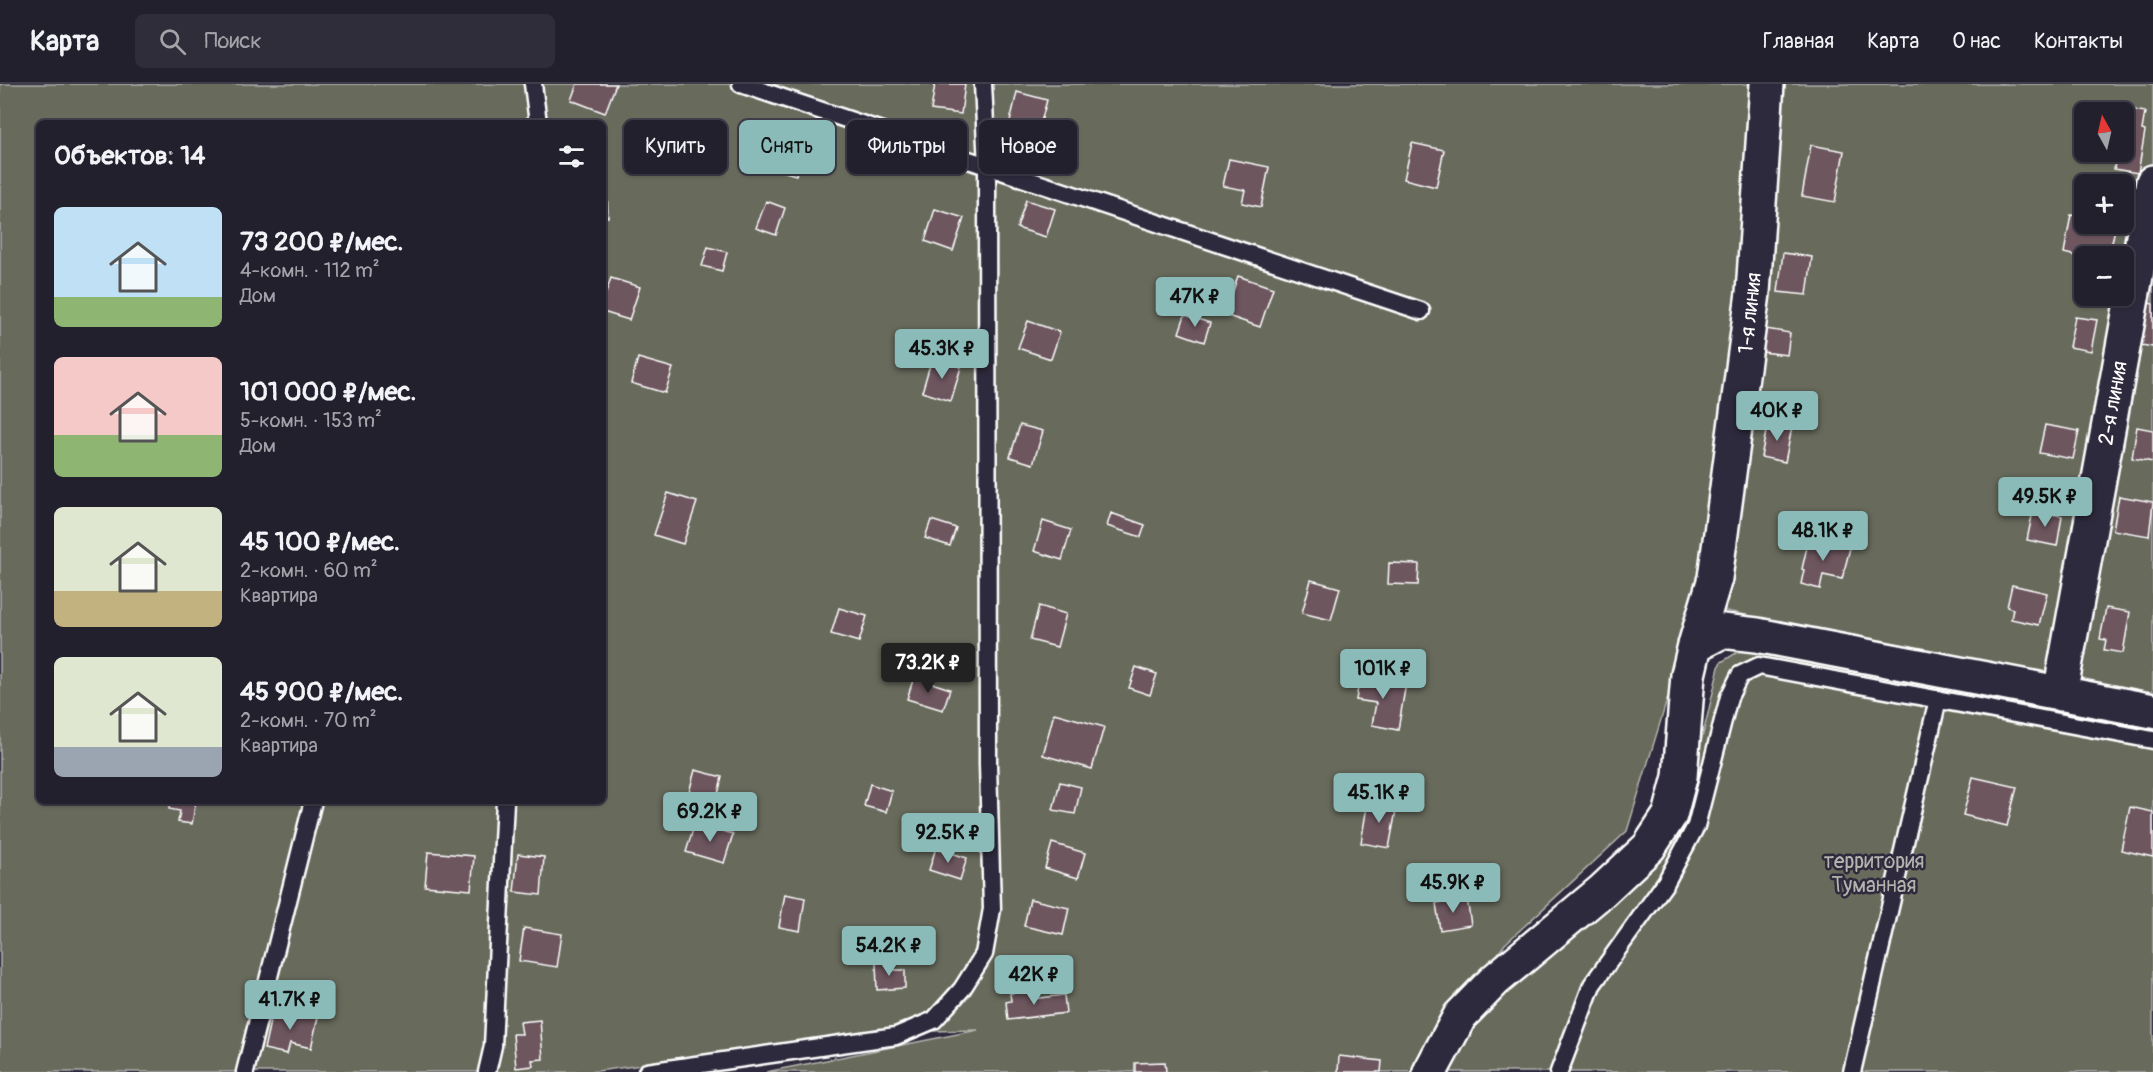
<!DOCTYPE html>
<html lang="ru">
<head>
<meta charset="utf-8">
<style>
  :root { --surface:#23202e; --page:#2f2d3a; --text:#f1f3f6; --muted:#a3a3aa; --line:#403e4a; --accent:#8bbbb9 }
  body { margin:0; font-family:Pangolin,sans-serif; background:var(--page); color:var(--text); height:100vh; display:flex; flex-direction:column; font-size:22px; white-space:nowrap }
  * { box-sizing:border-box; margin:0 }
  p { font-size:20px; color:var(--muted) }
  .icon { flex:none; width:33px; height:33px; fill:none; stroke:currentColor; stroke-width:2; stroke-linecap:round; stroke-linejoin:round }
  .map { position:relative; flex:1; overflow:hidden }
  .side { position:absolute; left:36px; top:36px; width:570px; height:684px; display:flex; flex-direction:column; background:var(--surface); border-radius:9px; box-shadow:0 2px 4px #0004,0 0 0 2px var(--line) }
  .side>* { flex:none }
  .top-card { position:absolute; left:624px; top:36px; width:570px; height:54px; display:flex; gap:12px }
  .needle { width:39px; rotate:352deg }
  .buttons { position:absolute; left:2074px; top:18px; display:grid; gap:12px }
  .buttons a { display:grid; place-items:center; width:60px; height:60px; border-radius:9px; background:var(--surface); box-shadow:0 2px 4px #0004,0 0 0 2px var(--line); font-size:30px }
  .price { position:absolute; translate:-50% -51px; padding:0 14px; border-radius:6px; background:var(--accent); color:#111; font-size:20px; line-height:39px; filter:drop-shadow(0 2px 3px #0008) }
  .price::after { content:''; position:absolute; left:50%; top:36px; width:18px; height:14px; margin-left:-9px; background:inherit; clip-path:polygon(0 0,100% 0,50% 100%) }
  .price.on { background:#222; color:#fff }
  ul { padding:0; list-style:none }
  li { display:flex; align-items:center; gap:18px; height:150px; padding:0 18px }
  li span { display:grid; place-items:center; flex:none; width:168px; height:120px; border-radius:9px; color:#555 }
  li>.icon { margin-inline-start:auto }
  span .icon { width:72px; height:72px; fill:#fffc; stroke-width:1 }
  li b { font-size:26px }
  h2 { display:flex; justify-content:space-between; align-items:center; height:72px; padding:0 18px; font-size:26px }
  .pill { padding:0 21px; border-radius:9px; background:var(--surface); box-shadow:0 2px 4px #0004,0 0 0 2px var(--line); font-size:21px; line-height:54px }
  .pill.on { background:var(--accent); color:#111 }
  header { display:flex; align-items:center; gap:36px; box-sizing:border-box; height:84px; padding:0 30px; background:var(--surface); border-bottom:2px solid var(--line) }
  header strong { font-size:28px }
  nav { display:flex; gap:33px; margin-inline-start:auto; font-size:21px }
  .search { width:420px; height:54px; background:var(--page); display:flex; align-items:center; gap:15px; box-sizing:border-box; padding:0 21px; border-radius:9px; color:var(--muted); font-size:22px }
  .map>svg:first-child { display:block }
</style>
</head>
<body>
<header>
<strong>Карта</strong>
<div class="search"><svg class="icon" aria-label="search" viewBox="0 0 24 24"><circle cx="10" cy="10" r="6"/><path d="M15 15l6 6"/></svg>Поиск</div>
<nav><a>Главная</a><a>Карта</a><a>О нас</a><a>Контакты</a></nav>
</header>
<div class="map">
<svg width="2153" height="988" viewBox="0 0 2153 988">
  <rect width="100%" height="100%" fill="#2f2a3d"/>
  <filter id="ink" filterUnits="userSpaceOnUse"><feTurbulence type="fractalNoise" baseFrequency=".0167" numOctaves="2"/><feDisplacementMap in="SourceGraphic" scale="12" xChannelSelector="R" yChannelSelector="G"/><feConvolveMatrix kernelMatrix="1 2 1 2 8 2 1 2 1" color-interpolation-filters="sRGB"/></filter>
  <g filter="url(#ink)">
    <!-- green -->
    <path fill="#686a5c" stroke="#b4b4ae" stroke-width="1.5" fill-rule="evenodd" d="M0 0H2153V611L1696 521 1627 747 1505 860 1438 950 1419 988H766L978 946 884 948 590 988H0ZM2085 28H2124V68H2085ZM39 39H603V717H39ZM2085 100H2124V140H2085ZM2085 172H2124V212H2085Z
      M1744 564 2153 637V988H1438L1457 951 1531 879 1680 746 1720 579Z"/>
    <!-- building -->
    <path fill="#6e575f" stroke="#fff" stroke-width="1.5" d="M577 0H616L605 29 571 16Z
      M935 0H965L961 30 931 26Z
      M1017 8 1047 16 1038 49 1009 42Z
      M2120 23 2145 28 2142 46 2145 47 2138 89 2114 85 2116 73 2105 71V68H2124V28H2119Z
      M775 43 807 53 796 91 764 82Z
      M1412 59 1444 66 1436 103 1404 95Z
      M1811 61 1844 67 1835 118 1802 112Z
      M1229 75 1269 83 1261 123 1242 119 1245 106 1223 102Z
      M603 104H607L608 133H603Z
      M1026 116 1055 125 1046 153 1017 144Z
      M766 117 785 124 776 151 756 144Z
      M935 125 964 134 953 167 925 157Z
      M2071 131 2085 134V140H2116L2110 168 2095 165 2094 171 2077 168 2076 172 2064 169Z
      M708 163 727 168 722 187 702 182Z
      M1783 169 1812 173 1807 211 1778 208Z
      M1238 192 1273 204 1260 243 1225 231Z
      M611 194 640 203 629 236 603 228V218Z
      M2149 219 2153 220V263L2141 261Z
      M1185 231 1210 239 1204 258 1179 249Z
      M2075 233 2097 236 2091 267 2069 263Z
      M1028 237 1060 248 1051 275 1018 264Z
      M1766 245 1790 249 1787 271 1763 268Z
      M638 274 673 284 665 309 631 299Z
      M932 274 961 283 951 317 922 308Z
      M1768 338 1792 343 1785 378 1761 373Z
      M1020 341 1043 347 1033 380 1010 373Z
      M2045 341 2079 347 2073 375 2039 369Z
      M2137 343 2153 346V378L2132 374Z
      M668 409 697 418 683 460 654 451Z
      M2119 412 2153 418 2149 452 2113 446Z
      M2033 427 2062 432 2057 462 2027 456Z
      M1111 429 1145 441 1141 453 1107 442Z
      M931 436 956 444 950 462 925 454Z
      M1043 437 1071 446 1062 476 1034 467Z
      M1809 454 1850 464 1842 495 1823 491 1820 505 1801 500 1804 486 1802 485Z
      M1389 479 1419 480 1418 501 1388 500Z
      M1311 496 1340 504 1331 536 1302 529Z
      M2012 501 2047 509 2039 541 2011 535 2013 525 2007 523Z
      M1039 522 1066 530 1057 563 1030 556Z
      M839 524 867 532 859 558 831 550Z
      M2106 524 2130 528 2123 569 2104 566 2106 556 2100 555Z
      M1136 583 1157 590 1150 611 1129 604Z
      M1360 591 1406 599 1398 646 1372 641 1376 619 1356 616Z
      M914 593 950 605 943 626 907 615Z
      M1054 629 1104 643 1092 685 1043 671Z
      M695 686 722 693 716 719 697 714 696 719 687 716Z
      M1973 693 2017 703 2007 742 1963 731Z
      M1060 698 1081 703 1075 730 1053 726Z
      M870 700 892 707 886 728 864 722Z
      M1368 716 1397 721 1389 764 1361 759Z
      M170 717H196L192 740 178 738 180 727 169 725Z
      M2130 723 2153 728V773L2121 766Z
      M695 739 733 750 724 779 686 768Z
      M1052 759 1085 769 1078 794 1045 784Z
      M936 764 967 774 960 796 929 786Z
      M428 768 474 772 471 806 425 802Z
      M518 770 544 773 541 811 514 808Z
      M785 810 805 814 800 847 779 843Z
      M1467 814 1471 841 1440 846 1436 819Z
      M1030 815 1069 824 1063 851 1024 842Z
      M524 844 562 850 557 883 519 877Z
      M890 876V886H905V904L877 906 876 877Z
      M1031 906 1032 915 1064 911 1066 929 1008 936 1006 918 1011 917 1010 909Z
      M273 924 318 933 311 964 290 959 287 970 264 965Z
      M540 936 543 975 532 976 533 982 516 984 513 950H522L520 938Z
      M1339 972 1382 977 1381 988H1338Z
      M1165 978 1166 988H1135V979Z"/>
    <g fill="none" stroke-linecap="round" stroke-linejoin="round">
      <defs>
        <path id="service" d="M533 0 538 39
          M741 0 1421 227
          M245 988 313 717
          M487 988 493 962 505 717
          M647 988 896 952 934 936 962 905 984 870 992 825 988 680 987 81 983 0
          M1559 988 1592 901 1666 798 1696 742 1729 613 1740 591 1759 582 2153 656
          M1852 988 1938 615"/>
        <path id="minor" d="M1695 561 1715 494 1753 209 1767 0
          M2060 610 2153 98
          M1430 988 1460 932 1495 896 1602 807 1649 763 1670 731 1680 693 1688 591 1695 561 1722 547 1757 551 2153 627"/>
      </defs>
      <!-- service casing -->
      <use href="#service" stroke="#fff" stroke-width="21"/>
      <!-- minor casing -->
      <use href="#minor" stroke="#fff" stroke-width="38"/>
      <!-- service -->
      <use href="#service" stroke="#2f2a3d" stroke-width="16"/>
      <!-- minor -->
      <use href="#minor" stroke="#2f2a3d" stroke-width="33"/>
    </g>
  </g>
  <g text-anchor="middle" dominant-baseline="central" stroke-width="5" stroke-linejoin="round" paint-order="stroke">
    <!-- street labels -->
    <g font-size="21" fill="#fff" stroke="#2f2a3d">
      <text transform="translate(1750 229) rotate(-84)">1-я линия</text>
      <text transform="translate(2113 319) rotate(-80)">2-я линия</text>
    </g>
    <!-- park labels -->
    <g font-size="21" fill="#b4b4ae" stroke="#2f2a3d">
      <text x="1874" y="777">территория<tspan x="1874" dy="24">Туманная</tspan></text>
    </g>
  </g>
</svg>
<div class="buttons">
<a><svg class="needle" viewBox="-14 -14 28 28"><path d="M0-13l5 13h-10z" fill="#e53935"/><path d="M0 13l5-13h-10z" fill="#a3a3aa"/></svg></a>
<a>+</a>
<a>−</a>
</div>
<b class="price" style="left:1195px;top:244px">47K ₽</b>
<b class="price" style="left:942px;top:296px">45.3K ₽</b>
<b class="price" style="left:1777px;top:358px">40K ₽</b>
<b class="price" style="left:2045px;top:444px">49.5K ₽</b>
<b class="price" style="left:1823px;top:478px">48.1K ₽</b>
<b class="price on" style="left:928px;top:610px">73.2K ₽</b>
<b class="price" style="left:1383px;top:616px">101K ₽</b>
<b class="price" style="left:1379px;top:740px">45.1K ₽</b>
<b class="price" style="left:710px;top:759px">69.2K ₽</b>
<b class="price" style="left:948px;top:780px">92.5K ₽</b>
<b class="price" style="left:1453px;top:830px">45.9K ₽</b>
<b class="price" style="left:889px;top:893px">54.2K ₽</b>
<b class="price" style="left:1034px;top:922px">42K ₽</b>
<b class="price" style="left:290px;top:947px">41.7K ₽</b>
<div class="top-card">
<a class="pill">Купить</a>
<a class="pill on">Снять</a>
<a class="pill">Фильтры</a>
<a class="pill">Новое</a>
</div>
<section class="side">
<h2>Объектов: 14<svg class="icon" aria-label="filters" viewBox="0 0 24 24"><path d="M4 7h16M4 17h16"/><circle cx="9" cy="7" r="2"/><circle cx="15" cy="17" r="2"/></svg></h2>
<ul>
<li><span style="background:linear-gradient(#bfe0f5 75%,#8fb573 0)"><svg class="icon" aria-label="home" viewBox="0 0 24 24"><path d="M3 11l9-7 9 7M6 9v11h12V9"/></svg></span><div><b>73 200 ₽/мес.</b><p>4-комн. · 112 m²</p><p>Дом</p></div></li>
<li><span style="background:linear-gradient(#f6c9c9 65%,#8fb573 0)"><svg class="icon" aria-label="home" viewBox="0 0 24 24"><path d="M3 11l9-7 9 7M6 9v11h12V9"/></svg></span><div><b>101 000 ₽/мес.</b><p>5-комн. · 153 m²</p><p>Дом</p></div></li>
<li><span style="background:linear-gradient(#dfe7d0 70%,#c2b280 0)"><svg class="icon" aria-label="home" viewBox="0 0 24 24"><path d="M3 11l9-7 9 7M6 9v11h12V9"/></svg></span><div><b>45 100 ₽/мес.</b><p>2-комн. · 60 m²</p><p>Квартира</p></div></li>
<li><span style="background:linear-gradient(#dfe7d0 75%,#9aa5b1 0)"><svg class="icon" aria-label="home" viewBox="0 0 24 24"><path d="M3 11l9-7 9 7M6 9v11h12V9"/></svg></span><div><b>45 900 ₽/мес.</b><p>2-комн. · 70 m²</p><p>Квартира</p></div></li>
</ul>
</section>
</div>
</body>
</html>
